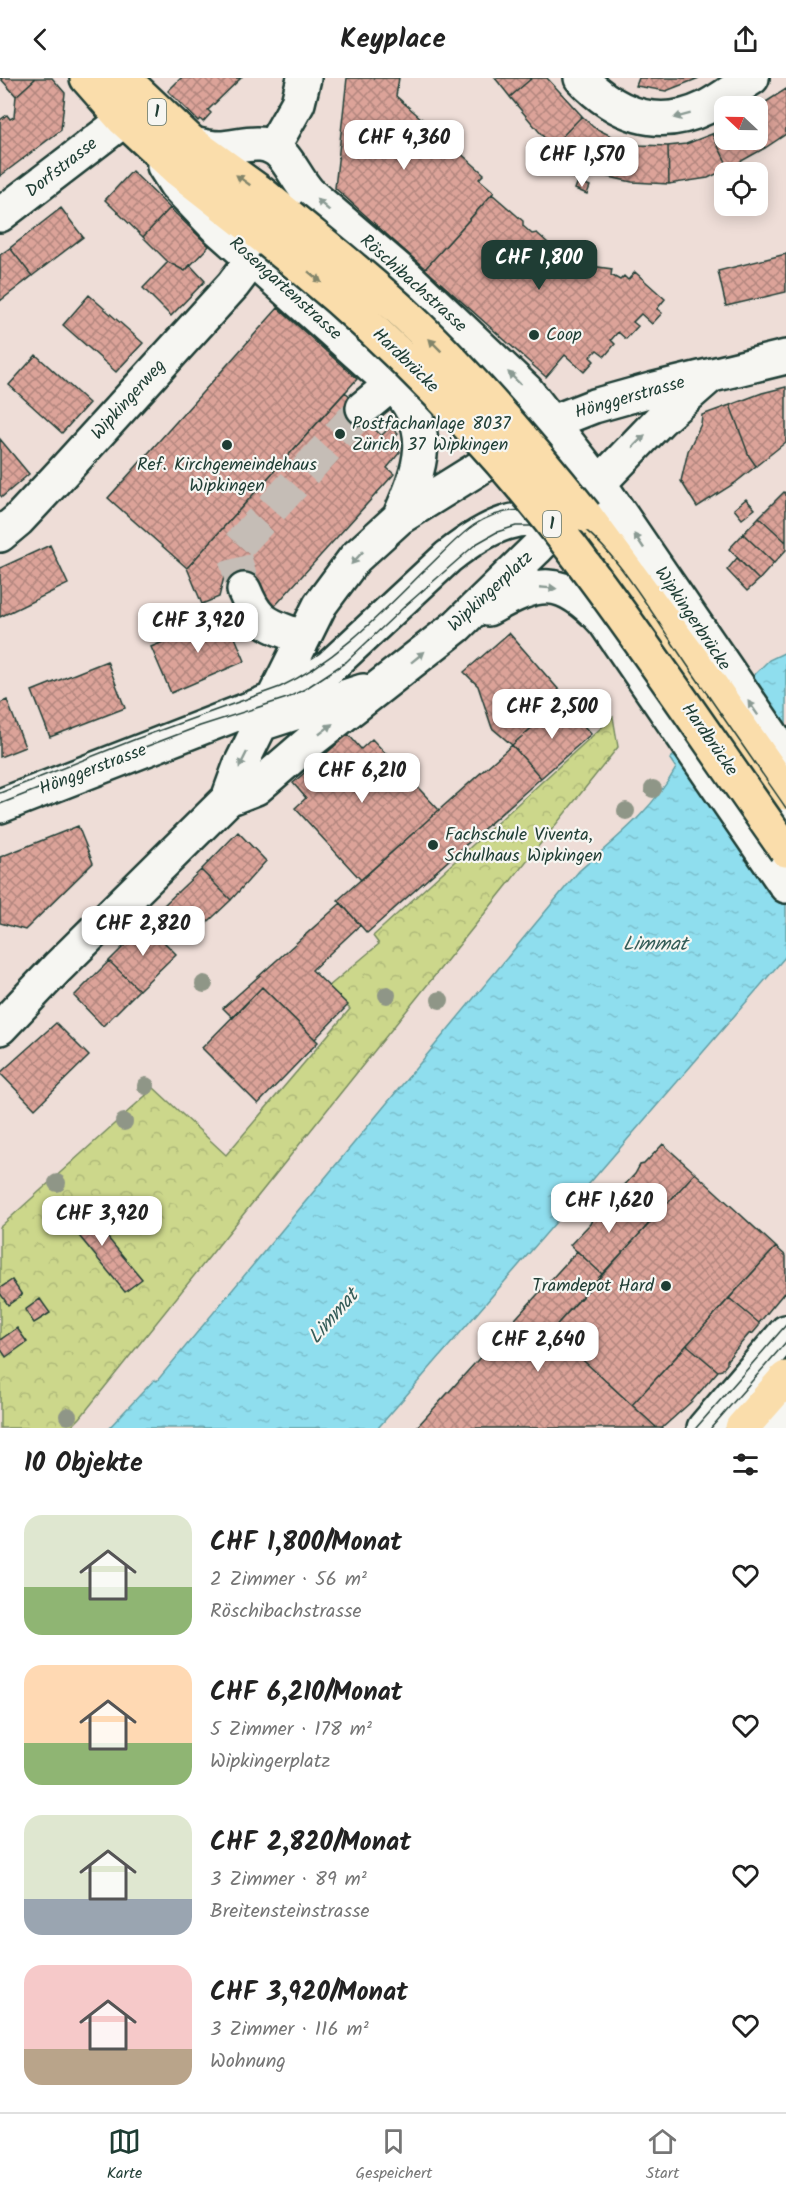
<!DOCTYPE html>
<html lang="de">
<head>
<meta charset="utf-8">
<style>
  :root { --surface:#fff; --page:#f6f6f6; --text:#222; --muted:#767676; --line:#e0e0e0; --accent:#1f3d34 }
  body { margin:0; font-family:Kalam,sans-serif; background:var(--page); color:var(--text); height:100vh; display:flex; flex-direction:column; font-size:22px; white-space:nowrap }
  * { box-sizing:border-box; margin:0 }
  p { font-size:20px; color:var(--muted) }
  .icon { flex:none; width:33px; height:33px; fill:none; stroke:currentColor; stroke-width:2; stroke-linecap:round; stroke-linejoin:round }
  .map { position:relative; height:1350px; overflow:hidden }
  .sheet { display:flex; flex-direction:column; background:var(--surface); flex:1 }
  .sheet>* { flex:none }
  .needle { width:39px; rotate:292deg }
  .buttons { position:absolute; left:714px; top:18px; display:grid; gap:12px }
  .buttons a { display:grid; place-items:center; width:54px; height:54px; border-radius:12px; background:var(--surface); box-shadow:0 3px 15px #0003; font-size:30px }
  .price { position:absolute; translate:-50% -51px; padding:0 14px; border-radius:12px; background:#fff; color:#222; font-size:20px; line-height:39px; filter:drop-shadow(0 2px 3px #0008) }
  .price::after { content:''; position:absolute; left:50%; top:36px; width:18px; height:14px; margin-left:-9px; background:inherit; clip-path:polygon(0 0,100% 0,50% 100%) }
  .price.current { background:var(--accent); color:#fff }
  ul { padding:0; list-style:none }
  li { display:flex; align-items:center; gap:18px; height:150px; padding:0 24px }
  li span { display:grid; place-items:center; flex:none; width:168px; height:120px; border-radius:18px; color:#555 }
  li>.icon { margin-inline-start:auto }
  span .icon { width:72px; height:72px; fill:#fffc; stroke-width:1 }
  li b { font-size:26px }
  h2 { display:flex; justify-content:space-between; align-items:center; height:72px; padding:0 24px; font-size:26px }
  header { display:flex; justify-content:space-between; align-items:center; height:78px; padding:0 24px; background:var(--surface); font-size:27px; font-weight:600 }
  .dock { display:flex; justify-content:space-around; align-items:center; height:84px; border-top:2px solid var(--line); background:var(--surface); font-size:16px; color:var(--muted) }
  .dock a { display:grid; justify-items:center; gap:3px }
  .dock .current { color:var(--accent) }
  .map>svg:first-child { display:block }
</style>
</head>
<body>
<header><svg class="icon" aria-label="back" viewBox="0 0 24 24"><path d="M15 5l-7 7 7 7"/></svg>Keyplace<svg class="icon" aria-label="share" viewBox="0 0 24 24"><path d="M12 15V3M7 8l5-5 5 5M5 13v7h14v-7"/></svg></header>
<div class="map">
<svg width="786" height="1350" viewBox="0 0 786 1350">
  <defs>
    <pattern id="park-crowns" width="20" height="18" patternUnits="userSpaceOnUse" patternTransform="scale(1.5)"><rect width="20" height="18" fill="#ccd78b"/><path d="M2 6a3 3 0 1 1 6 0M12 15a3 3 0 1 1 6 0" fill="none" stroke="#afb979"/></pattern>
    <pattern id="water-ripples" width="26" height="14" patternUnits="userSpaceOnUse" patternTransform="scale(1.5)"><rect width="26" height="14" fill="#8fdeee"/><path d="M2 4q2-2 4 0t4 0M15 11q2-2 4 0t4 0" fill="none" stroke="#7bbfcd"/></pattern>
    <pattern id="building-cross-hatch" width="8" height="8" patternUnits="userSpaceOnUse" patternTransform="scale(1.5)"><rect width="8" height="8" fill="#dca399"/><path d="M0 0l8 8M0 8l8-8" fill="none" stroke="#b2867e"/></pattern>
  </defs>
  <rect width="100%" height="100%" fill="#eeddd7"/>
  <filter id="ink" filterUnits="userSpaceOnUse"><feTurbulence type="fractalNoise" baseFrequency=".0167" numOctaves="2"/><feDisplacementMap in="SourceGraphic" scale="12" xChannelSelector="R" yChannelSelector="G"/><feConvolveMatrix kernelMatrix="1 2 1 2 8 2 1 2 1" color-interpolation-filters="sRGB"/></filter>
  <g filter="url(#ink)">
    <!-- park -->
    <path fill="url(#park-crowns)" stroke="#768a60" stroke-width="1.5" d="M613 639 618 669 80 1340 70 1350H0V1149L154 1010 226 1077 350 931 328 909 379 866 373 858Z"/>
    <!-- water -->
    <path fill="url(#water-ripples)" stroke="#629ea4" stroke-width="1.5" d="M786 574V878L378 1350H109L154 1302 157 1303 579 793C614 762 653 732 676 690L670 681 769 582Z"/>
    <!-- building -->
    <path fill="url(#building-cross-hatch)" stroke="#1f3d34" stroke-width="1.5" d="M0 0H36L16 18Z
      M36 0H52L65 15 61 52 0 98V42L7 37 10 41 14 39 16 18Z
      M181 0H241L208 32 211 35 203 44 200 41 198 43 168 13Z
      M347 0H399L396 18 484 96 479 101 494 114 425 191 335 110Z
      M495 0H532L510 19Z
      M532 0H547L582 38 552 69 510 19Z
      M639 0H699L666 13 636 8Z
      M786 11V56L765 70 758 60V29Z
      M582 38 593 49 621 63 609 99 592 94 576 86 552 69Z
      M724 50V62L758 60 765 70 729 90 712 56Z
      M712 56 729 90 708 100 669 106 668 68 686 66Z
      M621 63 639 67 668 68 669 106 632 104 609 99Z
      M132 93 170 130 143 159 105 122Z
      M578 103 590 108 587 116 575 111Z
      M492 116 523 143V148L532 156 537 155 570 185 612 191 611 197 620 202 624 198 628 202 635 194 665 221 657 231 662 235 652 246 641 236 633 244 638 248 626 261 618 254 611 262 615 266 605 278 597 272 590 279 594 283 584 294 565 277 546 299 425 191Z
      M61 130 83 159 32 198 10 170Z
      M170 130 209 168 185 193 168 184 143 159Z
      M10 170 32 198 0 223V177Z
      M786 176V214L726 228 718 193Z
      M168 184 185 193 190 187 205 203 171 238 143 210Z
      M89 217 143 265 116 294 63 247Z
      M278 230 357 301 187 490 108 420Z
      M36 277 89 325 62 355 9 307Z
      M786 309V364L756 388 749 378 730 327 762 315Z
      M345 314 374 339 368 345 382 358 380 359 400 374 387 390 394 396 274 529 227 487 219 519 202 526 187 490Z
      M730 327 749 378 756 388 735 405 697 429 681 403 688 373 701 346 702 337Z
      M390 349 398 356 388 367 380 359Z
      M0 361 29 396 2 419 0 417Z
      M784 414 786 416V464L759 439Z
      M746 421 755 431 742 441 734 431Z
      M759 439 786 464V472L774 485 743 456Z
      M743 456 774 485 759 502 729 471Z
      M50 467 68 506 0 539V490Z
      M737 480 759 502 747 513 727 492Z
      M226 538 245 583 171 615 151 569Z
      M509 555 566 620 512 667 492 650 478 608 464 594Z
      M107 583 125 630 50 659 32 613Z
      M7 622 25 669 0 679V625Z
      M562 623 591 656 541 700 512 667Z
      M348 656 361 671 372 661 439 732 361 802 295 730 306 720 293 705Z
      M512 667 541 700 367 855 338 822Z
      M78 748 93 785 25 852 0 845V779Z
      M238 754 266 783 231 822 201 792Z
      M201 792 231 822 194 857 164 827Z
      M341 825 360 847 312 892 348 927 315 961 262 909 233 940 223 930Z
      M146 846 176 876 139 912 109 883Z
      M109 883 139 912 103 948 74 918Z
      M262 909 318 964 258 1026 202 970Z
      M56 945 89 978 35 1031 0 995Z
      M663 1066 695 1095 649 1146 616 1116 635 1096 640 1087 644 1086Z
      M695 1095 776 1169 632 1327 551 1253Z
      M616 1116 649 1146 602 1196 570 1167 590 1146 594 1137 599 1136Z
      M78 1124 142 1201 125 1214 62 1137Z
      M776 1169 786 1178V1215L783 1216 759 1245 729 1220Z
      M577 1173 602 1196 551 1253 657 1350H416Z
      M12 1202 22 1217 8 1227 0 1215V1210Z
      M729 1220 759 1245V1248L753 1255 749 1256 727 1282V1286L722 1292 718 1293 687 1267Z
      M40 1221 50 1235 34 1245 25 1232Z
      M17 1250 27 1264 6 1279 0 1270V1262Z
      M687 1267 718 1293 691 1324 662 1350H657L632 1327Z"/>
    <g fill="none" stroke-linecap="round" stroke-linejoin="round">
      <!-- minor-tunnel -->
      <path stroke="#c5bdb6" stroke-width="33" stroke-dasharray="33 16" stroke-linecap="butt" d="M244 512 233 473 363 330"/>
      <defs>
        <path id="minor" d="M581 0C615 36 658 53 705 30 721 22 736 10 752 0
          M193 66C202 68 211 70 220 70 242 69 265 58 282 77 292 88 298 103 309 115L407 199 526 312 599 405 786 678
          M273 69 298 25 304 0
          M164 88 176 107 215 148 392 306C437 349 421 390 399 440
          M0 137 124 42
          M363 330 392 306
          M0 457 18 442 61 396 233 207 252 182
          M244 512C255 539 262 545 290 555
          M488 531C539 502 560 497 604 543L786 808
          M267 644 363 613
          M755 694 786 740
          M228 721 240 688 320 527 355 480 399 440 553 344 594 328 651 312 786 279
          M0 728 275 621 298 610 330 589 448 479C485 450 523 427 570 451
          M0 950 57 890 228 721 256 710 313 661 457 548 536 471 660 342 709 299
          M704 1350 786 1254
          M774 1350 786 1337"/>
        <path id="major" d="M87 0 124 42 177 91 269 163
          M123 0 193 66 261 115 289 138
          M585 437 707 602 786 715
          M742 1350 786 1300"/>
      </defs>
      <!-- minor casing -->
      <use href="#minor" stroke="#1f3d34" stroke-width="38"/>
      <!-- major casing -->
      <use href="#major" stroke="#1f3d34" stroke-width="38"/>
      <!-- minor -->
      <use href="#minor" stroke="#f6f6f2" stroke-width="33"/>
      <!-- major -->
      <use href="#major" stroke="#faddab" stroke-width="33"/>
      <!-- tram -->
      <path stroke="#1f3d34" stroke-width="1.5" d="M0 715 136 661 280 609C338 582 382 534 427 490 442 476 457 459 474 447 504 427 547 427 577 446 611 467 650 532 673 566 710 621 748 675 786 730
        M0 726 132 674 200 648 287 620 305 611 346 584 404 529 476 466 497 454 516 448H537L554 451 566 457 594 479 638 534 786 749
        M696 1350 786 1247
        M711 1350 786 1264"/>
      <defs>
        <path id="major-bridge" d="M289 138C329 171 370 203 408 239 472 300 530 368 585 437
          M269 163C394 261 504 377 598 505 662 592 723 683 786 772"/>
      </defs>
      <!-- major-bridge casing -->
      <use href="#major-bridge" stroke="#1f3d34" stroke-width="38" stroke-linecap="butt"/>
      <!-- major-bridge -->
      <use href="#major-bridge" stroke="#faddab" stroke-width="33"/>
    </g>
    <!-- trees -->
    <g fill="#8f9687">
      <circle cx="653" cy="711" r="9"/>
      <circle cx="626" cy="733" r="9"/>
      <circle cx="204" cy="906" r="9"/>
      <circle cx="387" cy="917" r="9"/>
      <circle cx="440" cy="922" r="9"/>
      <circle cx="146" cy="1008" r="9"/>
      <circle cx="124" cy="1044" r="9"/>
      <circle cx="57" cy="1105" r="9"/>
      <circle cx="68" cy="1338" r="9"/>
    </g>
    <!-- one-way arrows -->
    <defs><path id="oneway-solid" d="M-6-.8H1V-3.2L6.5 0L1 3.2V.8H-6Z" transform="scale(1.5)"/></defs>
    <g fill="#8a9a93">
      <use href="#oneway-solid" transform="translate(682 38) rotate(165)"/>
      <use href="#oneway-solid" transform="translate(323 127) rotate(-139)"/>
      <use href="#oneway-solid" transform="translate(514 300) rotate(-135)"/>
      <use href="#oneway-solid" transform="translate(639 363) rotate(-45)"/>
      <use href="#oneway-solid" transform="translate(639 463) rotate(-124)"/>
      <use href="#oneway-solid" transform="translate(357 480) rotate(133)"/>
      <use href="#oneway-solid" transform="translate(548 510) rotate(5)"/>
      <use href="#oneway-solid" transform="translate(418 579) rotate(-39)"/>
      <use href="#oneway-solid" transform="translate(753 630) rotate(-125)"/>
      <use href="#oneway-solid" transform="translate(326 651) rotate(-38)"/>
      <use href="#oneway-solid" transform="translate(243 682) rotate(116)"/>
    </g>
    <g fill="#82856a">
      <use href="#oneway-solid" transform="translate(243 102) rotate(-144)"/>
      <use href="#oneway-solid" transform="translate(315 199) rotate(39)"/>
      <use href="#oneway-solid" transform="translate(435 267) rotate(-135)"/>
    </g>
  </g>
  <!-- markers -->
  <g fill="#1f3d34" stroke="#f6f6f2" stroke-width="2">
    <circle cx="534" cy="257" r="6"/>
    <circle cx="340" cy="356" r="6"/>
    <circle cx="227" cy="367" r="6"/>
    <circle cx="433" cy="767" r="6"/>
    <circle cx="666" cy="1208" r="6"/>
  </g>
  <g text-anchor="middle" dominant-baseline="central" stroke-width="4.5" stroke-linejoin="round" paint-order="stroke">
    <!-- shield labels -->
    <g fill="#f6f6f2" stroke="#60746d" stroke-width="1.5">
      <rect x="148" y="21" width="18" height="26" rx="4.5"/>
      <rect x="543" y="433" width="18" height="26" rx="4.5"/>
    </g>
    <g font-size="16" font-weight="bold" fill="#1f3d34">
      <text x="157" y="34">1</text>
      <text x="552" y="446">1</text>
    </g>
    <!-- street labels -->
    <g font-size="18" fill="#1f3d34" stroke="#f6f6f2">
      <text transform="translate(62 90) rotate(-38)">Dorfstrasse</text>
      <text transform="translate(413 206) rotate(42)">Röschibachstrasse</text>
      <text transform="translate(285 211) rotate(42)">Rosengartenstrasse</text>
      <text transform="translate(405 283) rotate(44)">Hardbrücke</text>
      <text transform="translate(630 320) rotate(-16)">Hönggerstrasse</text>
      <text transform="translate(129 322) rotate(-48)">Wipkingerweg</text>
      <text transform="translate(491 514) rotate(-43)">Wipkingerplatz</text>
      <text transform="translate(692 541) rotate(56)">Wipkingerbrücke</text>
      <text transform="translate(709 662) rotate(55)">Hardbrücke</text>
      <text transform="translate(93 692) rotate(-21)">Hönggerstrasse</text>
    </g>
    <!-- poi labels -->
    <g font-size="18" fill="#1f3d34" stroke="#f6f6f2" text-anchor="start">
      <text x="546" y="257">Coop</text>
      <text x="352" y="346">Postfachanlage 8037<tspan x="352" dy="21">Zürich 37 Wipkingen</tspan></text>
      <text x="227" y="387" text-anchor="middle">Ref. Kirchgemeindehaus<tspan x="227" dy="21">Wipkingen</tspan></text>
      <text x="445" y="757">Fachschule Viventa,<tspan x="445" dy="21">Schulhaus Wipkingen</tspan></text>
      <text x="654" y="1208" text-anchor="end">Tramdepot Hard</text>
    </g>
    <!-- water labels -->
    <g font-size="20" font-style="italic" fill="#355d59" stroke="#f6f6f2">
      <text x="655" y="867">Limmat</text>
      <text transform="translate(334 1239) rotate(-49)">Limmat</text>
    </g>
  </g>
</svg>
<div class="buttons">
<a><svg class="needle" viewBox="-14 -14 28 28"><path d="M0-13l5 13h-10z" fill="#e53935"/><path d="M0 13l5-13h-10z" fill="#767676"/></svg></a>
<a><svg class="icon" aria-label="locate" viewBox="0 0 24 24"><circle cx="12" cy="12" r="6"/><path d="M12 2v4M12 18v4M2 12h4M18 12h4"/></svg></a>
</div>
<b class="price" style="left:404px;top:93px">CHF 4,360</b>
<b class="price" style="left:582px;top:110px">CHF 1,570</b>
<b class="price current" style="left:539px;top:213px">CHF 1,800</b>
<b class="price" style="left:198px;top:576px">CHF 3,920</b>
<b class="price" style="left:552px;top:662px">CHF 2,500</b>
<b class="price" style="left:362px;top:726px">CHF 6,210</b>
<b class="price" style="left:143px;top:879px">CHF 2,820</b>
<b class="price" style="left:609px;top:1156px">CHF 1,620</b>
<b class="price" style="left:102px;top:1169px">CHF 3,920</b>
<b class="price" style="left:538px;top:1295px">CHF 2,640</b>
</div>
<section class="sheet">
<h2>10 Objekte<svg class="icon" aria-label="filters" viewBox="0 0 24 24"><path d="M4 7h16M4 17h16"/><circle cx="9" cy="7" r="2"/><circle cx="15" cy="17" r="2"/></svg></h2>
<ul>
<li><span style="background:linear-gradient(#dfe7d0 60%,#8fb573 0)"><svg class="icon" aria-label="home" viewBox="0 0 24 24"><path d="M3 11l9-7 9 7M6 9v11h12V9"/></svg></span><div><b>CHF 1,800/Monat</b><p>2 Zimmer · 56 m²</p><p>Röschibachstrasse</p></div><svg class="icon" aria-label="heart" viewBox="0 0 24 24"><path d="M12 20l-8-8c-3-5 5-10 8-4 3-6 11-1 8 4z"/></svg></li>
<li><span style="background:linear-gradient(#ffd9b3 65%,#8fb573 0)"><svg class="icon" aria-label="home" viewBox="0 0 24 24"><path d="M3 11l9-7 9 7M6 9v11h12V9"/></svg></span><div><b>CHF 6,210/Monat</b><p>5 Zimmer · 178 m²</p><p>Wipkingerplatz</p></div><svg class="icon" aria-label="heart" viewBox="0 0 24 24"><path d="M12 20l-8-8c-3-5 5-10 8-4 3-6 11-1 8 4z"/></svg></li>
<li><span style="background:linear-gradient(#dfe7d0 70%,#9aa5b1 0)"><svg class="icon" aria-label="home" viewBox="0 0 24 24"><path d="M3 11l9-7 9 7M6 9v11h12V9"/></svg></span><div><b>CHF 2,820/Monat</b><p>3 Zimmer · 89 m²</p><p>Breitensteinstrasse</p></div><svg class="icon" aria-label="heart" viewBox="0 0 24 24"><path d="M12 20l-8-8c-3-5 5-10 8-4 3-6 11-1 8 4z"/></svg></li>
<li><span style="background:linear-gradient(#f6c9c9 70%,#b9a48a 0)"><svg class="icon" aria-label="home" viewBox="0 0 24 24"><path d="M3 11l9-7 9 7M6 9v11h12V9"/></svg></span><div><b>CHF 3,920/Monat</b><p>3 Zimmer · 116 m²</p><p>Wohnung</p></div><svg class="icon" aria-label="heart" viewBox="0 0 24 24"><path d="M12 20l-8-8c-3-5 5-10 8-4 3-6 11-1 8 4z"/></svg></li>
</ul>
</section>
<nav class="dock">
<a class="current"><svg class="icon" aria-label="map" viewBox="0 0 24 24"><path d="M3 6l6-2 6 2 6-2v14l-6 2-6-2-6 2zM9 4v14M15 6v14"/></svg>Karte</a>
<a><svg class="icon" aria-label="saved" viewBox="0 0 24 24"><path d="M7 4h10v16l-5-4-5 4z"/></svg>Gespeichert</a>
<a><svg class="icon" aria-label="home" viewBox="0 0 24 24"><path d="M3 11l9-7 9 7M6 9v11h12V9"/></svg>Start</a>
</nav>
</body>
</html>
